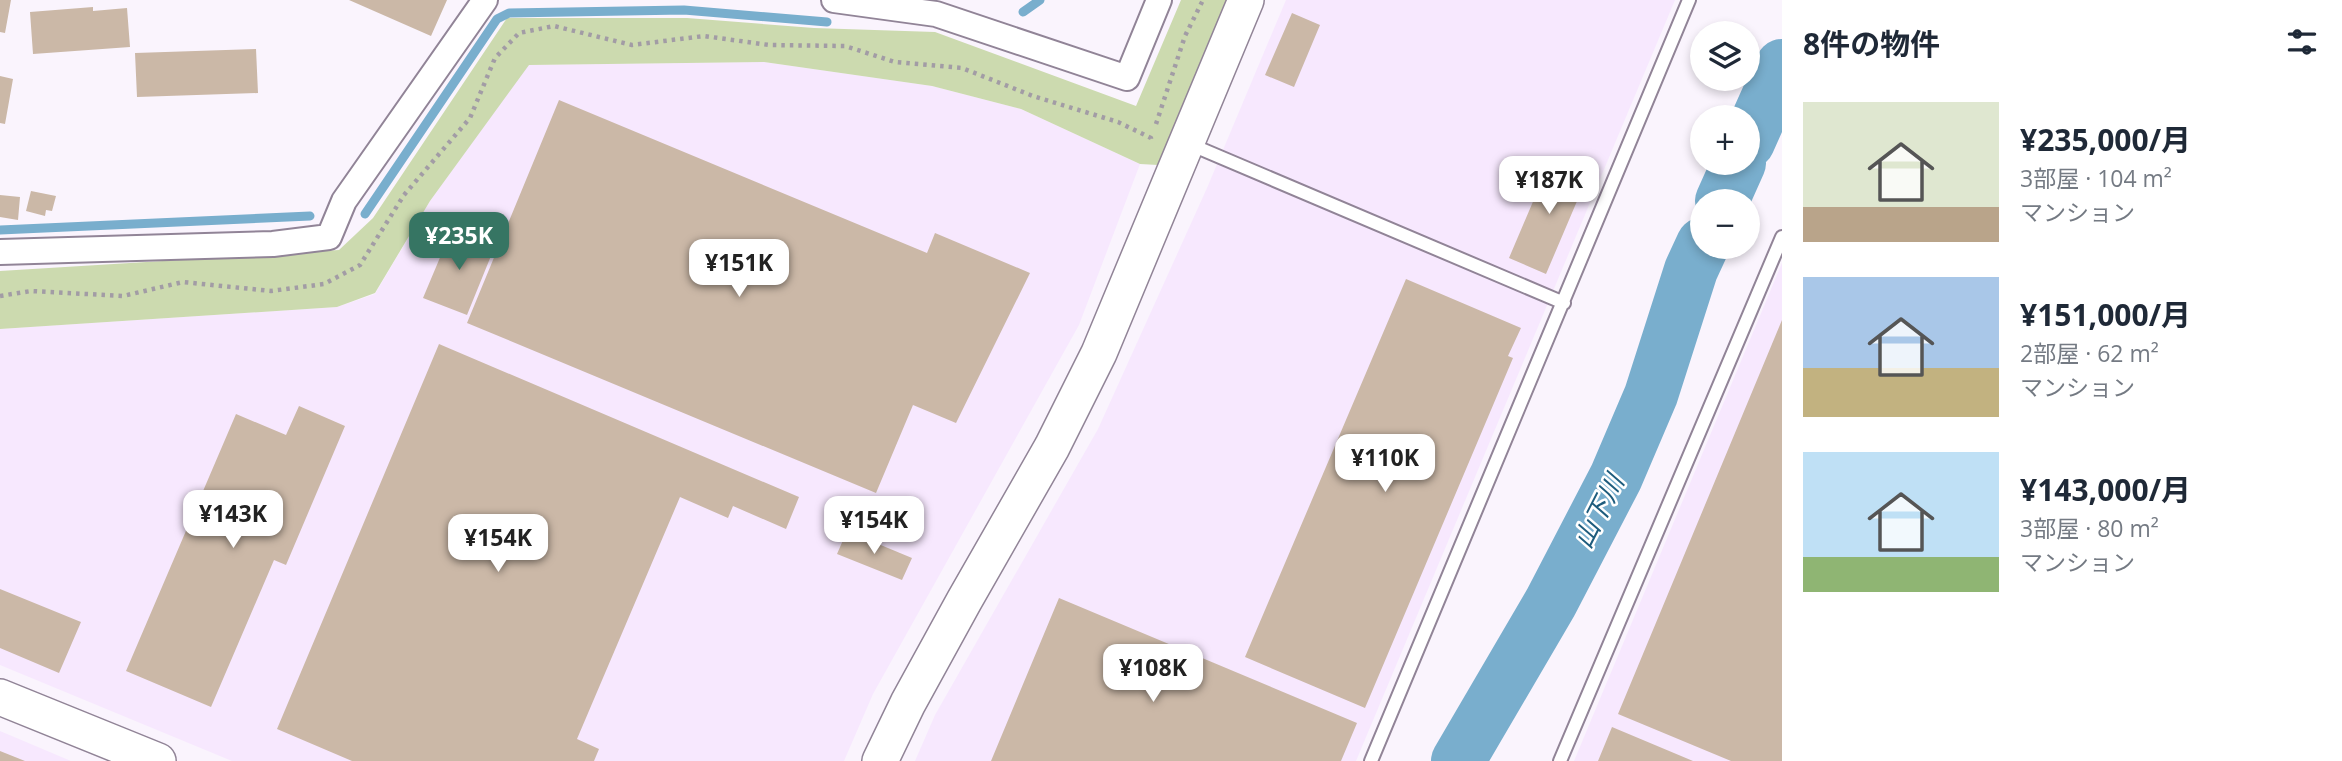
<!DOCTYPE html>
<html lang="ja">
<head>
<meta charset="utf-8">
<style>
  :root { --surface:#fff; --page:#f2f2f3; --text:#1f2937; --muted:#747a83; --accent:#367563 }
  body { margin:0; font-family:"Open Sans","Noto Sans JP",sans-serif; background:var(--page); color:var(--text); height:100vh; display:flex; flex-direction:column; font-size:26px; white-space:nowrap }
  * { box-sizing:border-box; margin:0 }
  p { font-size:23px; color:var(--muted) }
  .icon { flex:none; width:38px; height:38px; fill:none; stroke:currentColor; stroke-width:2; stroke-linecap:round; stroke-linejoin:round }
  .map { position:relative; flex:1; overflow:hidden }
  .details { display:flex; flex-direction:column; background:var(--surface); width:560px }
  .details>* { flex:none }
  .buttons { position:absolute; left:1690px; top:21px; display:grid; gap:14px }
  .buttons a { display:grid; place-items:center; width:70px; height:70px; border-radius:50%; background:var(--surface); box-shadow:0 4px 10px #0003; font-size:35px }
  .price { position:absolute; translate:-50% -60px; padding:0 16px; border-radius:14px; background:#fff; color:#222; font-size:23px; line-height:46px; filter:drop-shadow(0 2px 4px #0008) }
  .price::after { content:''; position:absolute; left:50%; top:42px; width:21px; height:16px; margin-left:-10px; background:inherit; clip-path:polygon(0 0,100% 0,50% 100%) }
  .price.current { background:var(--accent); color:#fff }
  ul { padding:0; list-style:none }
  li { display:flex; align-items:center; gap:21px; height:175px; padding:0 21px }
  li span { display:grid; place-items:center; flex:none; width:196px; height:140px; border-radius:0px; color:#555 }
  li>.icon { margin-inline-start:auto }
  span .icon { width:84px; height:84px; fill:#fffc; stroke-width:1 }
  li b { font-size:30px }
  h2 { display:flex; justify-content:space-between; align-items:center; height:84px; padding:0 21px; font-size:30px }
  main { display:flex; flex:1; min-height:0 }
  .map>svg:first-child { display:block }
</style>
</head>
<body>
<main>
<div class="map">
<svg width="1782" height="761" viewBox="0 0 1782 761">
  <rect width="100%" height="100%" fill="#faf4fd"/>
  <!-- built -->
  <path fill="#f7e8fe" d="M1286 0H1675L1356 761H915L935 715 1098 429 1207 188Z
    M764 62 932 86 1021 109 1140 164 1079 325 873 694 844 761H232L0 665V329L337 307 375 294 430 201 528 65Z
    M1782 263V761H1574Z
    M0 731 71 761H0Z"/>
  <!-- green -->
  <path fill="#ccdaaf" d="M1181 0H1227L1158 165 1140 164 1021 109 932 86 764 62 529 65 430 201 375 293 337 307 0 329V271L339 250 373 218 507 18H687L814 28 935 32 1136 106Z"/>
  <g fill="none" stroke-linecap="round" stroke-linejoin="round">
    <!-- stream -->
    <path stroke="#79aecd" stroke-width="9" d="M1023 12 1040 0
      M365 214 497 19 509 13 684 10 827 22
      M0 230 310 216"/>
    <!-- river -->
    <path stroke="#79aecd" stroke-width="54" d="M1748 142 1782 66
      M1722 201 1739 163
      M1458 761 1551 602 1616 477 1651 395 1691 270 1703 244"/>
  </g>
  <!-- building -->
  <path fill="#cbb8a7" d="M0 0H11L5 33 0 32Z
    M349 0H447L431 36Z
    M93 7V11L127 8 130 47 33 54 30 12Z
    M1292 13 1320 25 1294 87 1265 75Z
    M256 49 258 93 137 97 135 53Z
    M0 76 13 79 5 124 0 123Z
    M559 100 927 253 935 233 1030 273 956 423 913 405 876 493 467 323Z
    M1552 157 1589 173 1546 274 1509 258Z
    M31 191 56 196 52 211 46 210 45 216 26 211Z
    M0 195 20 197 18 220 0 217Z
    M452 229 495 246 467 315 423 298Z
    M1406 279 1521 328 1508 356 1513 358 1365 708 1245 657Z
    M1782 320V761H1731L1618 714Z
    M439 344 799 497 786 529 733 506 728 518 680 497 577 739 599 749 594 761H352L277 729Z
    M299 406 345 426 286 565 274 560 211 707 126 671 236 414 286 435Z
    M847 531 912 558 902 580 837 554Z
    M0 589 81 622 59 673 0 648Z
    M1059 598 1357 723 1341 761H991Z
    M1612 727 1693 761H1598Z
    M0 751 25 761H0Z"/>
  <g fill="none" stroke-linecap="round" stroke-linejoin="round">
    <defs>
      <path id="lane" d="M1187 143 1564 303
        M1371 761 1689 0
        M1560 761 1782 237"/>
      <path id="street" d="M834 0 936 14 1127 78 1159 0
        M0 252 273 244 329 237 344 201 485 0"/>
      <path id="secondary" d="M0 697 158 761
        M880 761 908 703 964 601 1052 447 1099 353 1246 0"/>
    </defs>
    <!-- lane casing -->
    <use href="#lane" stroke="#918497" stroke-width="16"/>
    <!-- street casing -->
    <use href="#street" stroke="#918497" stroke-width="28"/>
    <!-- secondary casing -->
    <use href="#secondary" stroke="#918497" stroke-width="38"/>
    <!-- path -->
    <path stroke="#a29ca5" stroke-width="4.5" stroke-dasharray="3.5 5" stroke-linecap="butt" d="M1156 124 1185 36 1203 0
      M0 296 31 291 123 296 183 282 271 291 324 284 360 265 404 195 470 118 495 58 519 33 554 26 632 45 704 36 769 45 845 46 895 62 962 68 1033 96 1118 122 1151 138V143"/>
    <!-- lane -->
    <use href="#lane" stroke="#fff" stroke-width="12"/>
    <!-- street -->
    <use href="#street" stroke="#fff" stroke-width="24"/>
    <!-- secondary -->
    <use href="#secondary" stroke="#fff" stroke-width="35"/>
  </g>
  <g text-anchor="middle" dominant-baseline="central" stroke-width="5" stroke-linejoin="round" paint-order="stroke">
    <!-- water labels -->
    <g font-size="26" font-style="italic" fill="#1e5c7d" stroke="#fff">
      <text transform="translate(1598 511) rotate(-63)">山下川</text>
    </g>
  </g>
</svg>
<div class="buttons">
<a><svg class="icon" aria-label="layers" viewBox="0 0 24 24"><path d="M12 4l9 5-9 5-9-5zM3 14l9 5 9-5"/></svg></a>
<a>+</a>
<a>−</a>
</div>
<b class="price" style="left:1549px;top:216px">¥187K</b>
<b class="price current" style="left:459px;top:272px">¥235K</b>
<b class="price" style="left:739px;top:299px">¥151K</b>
<b class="price" style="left:1385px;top:494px">¥110K</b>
<b class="price" style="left:233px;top:550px">¥143K</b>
<b class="price" style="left:874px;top:556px">¥154K</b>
<b class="price" style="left:498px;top:574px">¥154K</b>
<b class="price" style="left:1153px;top:704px">¥108K</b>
</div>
<section class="details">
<h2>8件の物件<svg class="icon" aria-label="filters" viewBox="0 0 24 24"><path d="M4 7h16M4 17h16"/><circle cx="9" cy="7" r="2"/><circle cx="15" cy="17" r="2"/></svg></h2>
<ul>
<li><span style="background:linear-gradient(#dfe7d0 75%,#b9a48a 0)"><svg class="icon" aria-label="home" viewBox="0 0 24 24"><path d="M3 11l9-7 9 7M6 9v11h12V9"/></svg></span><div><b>¥235,000/月</b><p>3部屋 · 104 m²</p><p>マンション</p></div></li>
<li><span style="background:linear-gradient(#a9c7e8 65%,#c2b280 0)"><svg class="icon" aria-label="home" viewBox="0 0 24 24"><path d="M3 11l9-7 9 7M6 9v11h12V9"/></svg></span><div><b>¥151,000/月</b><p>2部屋 · 62 m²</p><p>マンション</p></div></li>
<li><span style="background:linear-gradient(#bfe0f5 75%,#8fb573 0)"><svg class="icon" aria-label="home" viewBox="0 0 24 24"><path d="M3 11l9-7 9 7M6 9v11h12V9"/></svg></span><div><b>¥143,000/月</b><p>3部屋 · 80 m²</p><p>マンション</p></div></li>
</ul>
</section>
</main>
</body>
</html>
